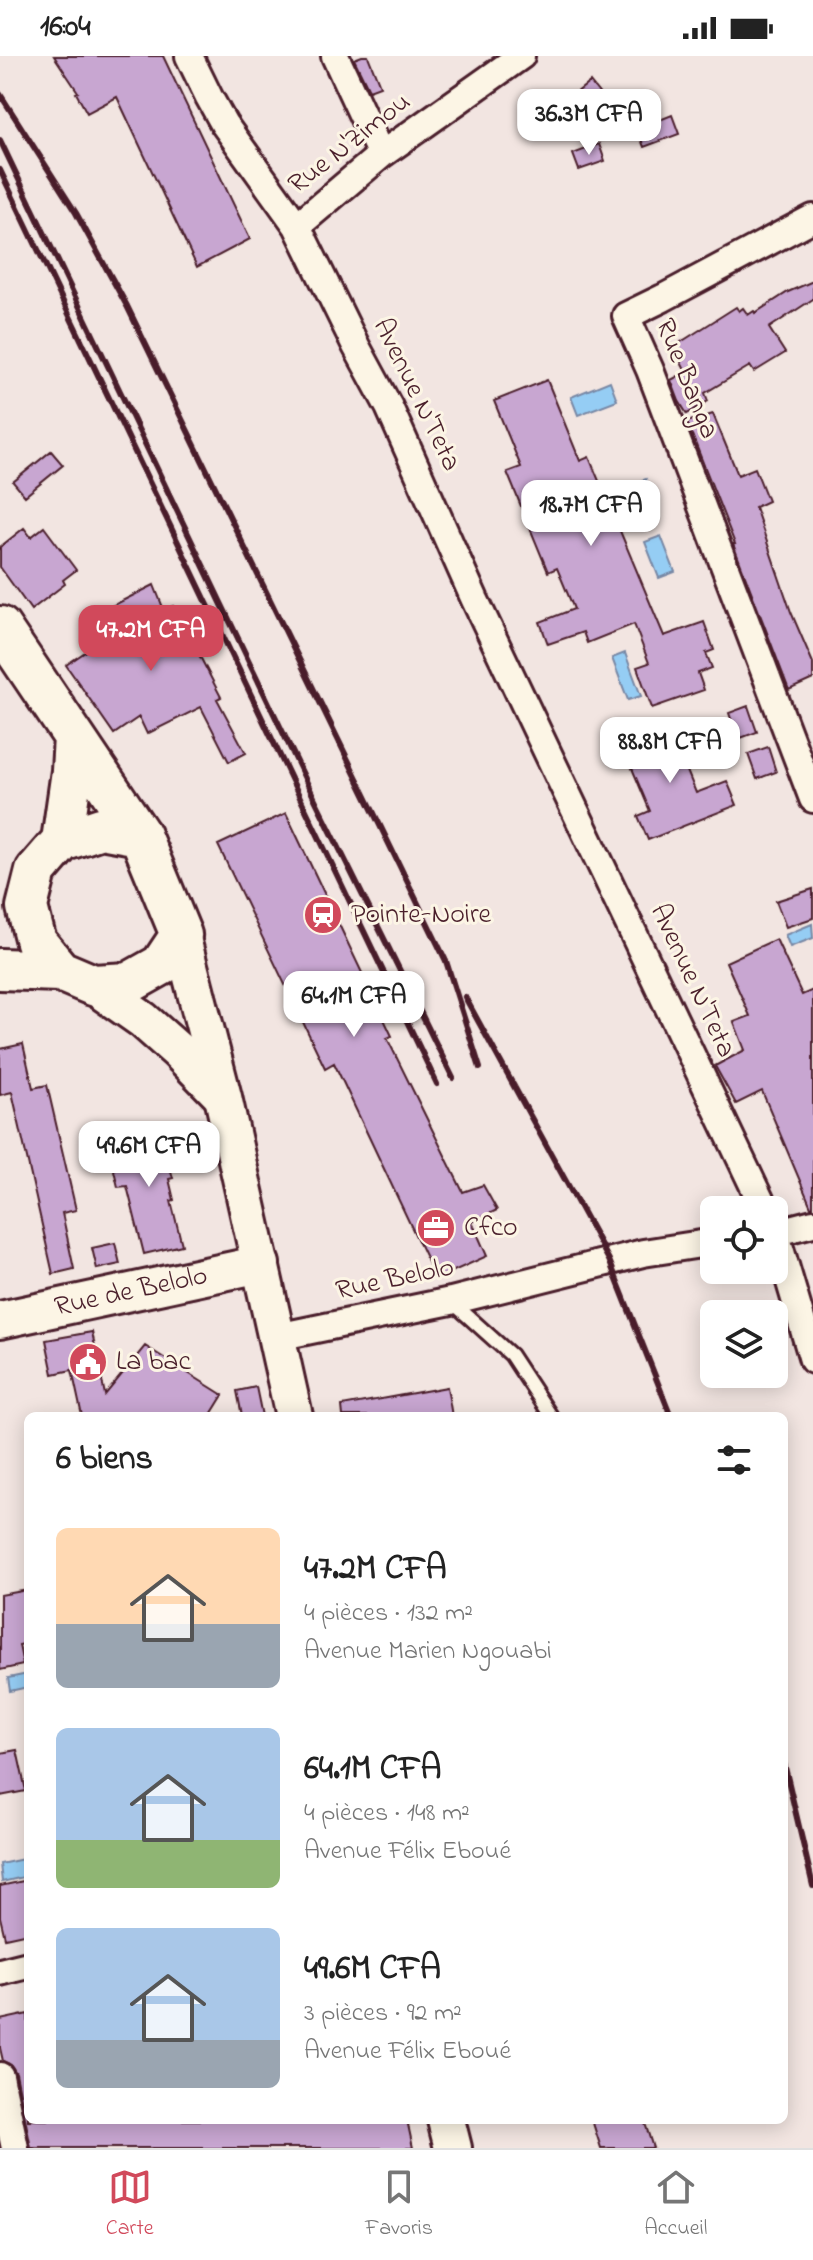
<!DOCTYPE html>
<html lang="fr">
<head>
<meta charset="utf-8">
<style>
  :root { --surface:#fff; --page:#f6f6f6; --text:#222; --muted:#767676; --line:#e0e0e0; --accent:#d1495b }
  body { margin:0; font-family:"Indie Flower",sans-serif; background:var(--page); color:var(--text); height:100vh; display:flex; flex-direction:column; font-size:30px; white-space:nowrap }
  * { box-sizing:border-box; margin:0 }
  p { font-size:26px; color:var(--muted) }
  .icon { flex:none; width:44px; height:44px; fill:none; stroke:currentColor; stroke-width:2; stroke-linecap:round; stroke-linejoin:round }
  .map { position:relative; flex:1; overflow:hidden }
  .panel { position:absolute; left:24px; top:1356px; width:764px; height:712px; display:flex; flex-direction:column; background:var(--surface); border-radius:12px; box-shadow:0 4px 20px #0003 }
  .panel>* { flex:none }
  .tools { position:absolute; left:700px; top:1140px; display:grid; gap:16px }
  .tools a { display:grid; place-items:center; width:88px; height:88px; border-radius:12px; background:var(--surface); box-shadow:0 4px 20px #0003; font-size:40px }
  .price { position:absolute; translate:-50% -68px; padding:0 18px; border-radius:16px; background:#fff; color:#222; font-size:26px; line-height:52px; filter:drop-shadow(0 2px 4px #0008) }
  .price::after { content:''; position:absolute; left:50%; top:48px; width:24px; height:18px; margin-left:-12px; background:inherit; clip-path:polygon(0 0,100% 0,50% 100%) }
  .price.current { background:var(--accent); color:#fff }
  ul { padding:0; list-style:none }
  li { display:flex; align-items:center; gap:24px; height:200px; padding:0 32px }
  li span { display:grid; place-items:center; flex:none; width:224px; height:160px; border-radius:12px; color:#555 }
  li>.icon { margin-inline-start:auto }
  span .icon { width:96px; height:96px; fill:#fffc; stroke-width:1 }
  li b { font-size:34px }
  h2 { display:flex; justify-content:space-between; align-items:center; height:96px; padding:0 32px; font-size:34px }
  .status { display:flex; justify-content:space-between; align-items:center; height:56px; padding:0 40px; background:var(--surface); direction:ltr }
  .status svg { height:22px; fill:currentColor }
  .dock { display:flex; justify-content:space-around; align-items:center; height:112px; border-top:2px solid var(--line); background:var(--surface); font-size:22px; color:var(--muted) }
  .dock a { display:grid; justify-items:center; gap:4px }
  .dock .current { color:var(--accent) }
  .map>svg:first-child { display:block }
</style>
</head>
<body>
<div class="status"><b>16:04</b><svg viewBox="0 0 49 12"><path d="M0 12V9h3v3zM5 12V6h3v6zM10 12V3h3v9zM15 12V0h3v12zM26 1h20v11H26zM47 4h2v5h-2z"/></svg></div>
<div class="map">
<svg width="813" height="2092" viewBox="0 0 813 2092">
  <rect width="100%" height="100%" fill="#f2e5e1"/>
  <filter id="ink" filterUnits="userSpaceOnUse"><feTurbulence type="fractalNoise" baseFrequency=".0125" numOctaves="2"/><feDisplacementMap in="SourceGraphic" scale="16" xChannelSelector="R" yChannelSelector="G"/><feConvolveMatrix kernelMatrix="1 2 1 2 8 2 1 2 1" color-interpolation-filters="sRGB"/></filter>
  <g filter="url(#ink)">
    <!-- water -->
    <path fill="#95cdf4" stroke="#7787a4" stroke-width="2" d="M610 325 617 344 578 359 571 341Z
      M646 423 655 453 641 457 632 428Z
      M661 480 675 516 659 522 645 486Z
      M625 597 641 640 628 644 612 602Z
      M812 868 813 882 790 891 785 879Z
      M28 1618V1631L10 1635 8 1622Z
      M28 1802V1820L2 1826 0 1808Z"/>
    <!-- building -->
    <path fill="#c8a6d1" stroke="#4a1f2b" stroke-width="2" d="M54 0H163L250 183 197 211 117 41 87 57 76 37 78 36Z
      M362 0H368L380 30 369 34 354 3Z
      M590 26 610 51 578 76 558 51Z
      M672 59 679 78 644 91 637 73Z
      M599 88 605 105 579 114 573 98Z
      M813 225V243L769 272 785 297 754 316 750 310 705 337 708 345 687 358 679 345 671 324 686 316 673 291 736 251 739 255 743 252 748 259 754 255 755 257 788 236Z
      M547 324 580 405 589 401 664 580 704 566 714 594 706 597 712 612 698 617 704 634 652 652 637 611 649 607 634 568 587 587 583 576 548 588 540 566 574 553 557 512 548 516 507 416 521 411 494 345Z
      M713 358 738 419 755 412 768 445 755 451 791 556 813 607V623L789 634 733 488H735L687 366Z
      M51 395 63 409 25 440 13 426Z
      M44 471 76 514 63 524 65 528 31 554 0 511V491L24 472 31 481Z
      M154 529 164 554 173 550 192 593 195 591 221 641 217 643 246 697 229 706 201 651 147 678 139 661 114 678 66 609 119 573 108 552Z
      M748 650 757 676 738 683 729 657Z
      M668 668 696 737 727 725 737 749 648 784 638 760 650 755 621 686Z
      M768 691 776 716 757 723 748 698Z
      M286 757 392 980 387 982 463 1136 483 1129 497 1154 472 1166 487 1200 436 1223 334 1007 325 1012 218 789Z
      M813 833V862L786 871 776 845Z
      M776 883 802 939 813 934V1151H811L762 1035 736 1048 715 1010 745 994 734 966 750 960 726 906Z
      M23 988 33 1032 47 1029 76 1154 62 1157 74 1213 53 1218 12 1036 0 1039V993Z
      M159 1073 173 1122 169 1123 174 1144 171 1145 182 1189 144 1198 127 1130 118 1131 113 1110 122 1108 117 1083Z
      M115 1187 120 1208 97 1213 92 1192Z
      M92 1276 105 1339 145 1290 223 1339 210 1360H82L72 1314 53 1318 46 1284Z
      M256 1331 262 1360H242L237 1335Z
      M447 1331 452 1360H343L342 1350Z
      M28 1534V1587L19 1589 23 1609 0 1614V1539Z
      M17 1694 26 1735 0 1740V1697Z
      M28 1824V1877L5 1882 0 1861V1830Z
      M28 1958V2064H407L413 2092H31L16 2017 11 2009 3 2005 0 1992V1964Z
      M592 2064H644L653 2092H601Z"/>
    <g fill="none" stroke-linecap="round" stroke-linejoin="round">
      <defs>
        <path id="lane" d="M451 1245 511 1299 551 1360"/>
        <path id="street" d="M189 0 209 41 224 68 297 170 356 290 389 351 475 544 765 1154
          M335 0 381 99
          M813 162 663 242 626 260 650 314 813 743
          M297 170 381 99 521 0
          M774 1172 813 1304
          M774 1177 813 1167
          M277 1281 451 1245 643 1197 714 1186
          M0 1916 28 1909
          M0 2020 15 2092"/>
        <g id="secondary">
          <path d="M181 879 223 1041 294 1360"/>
          <path d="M93 929 143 964 178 995 222 1040"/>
          <path id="s1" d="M0 1264 261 1208"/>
          <path d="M446 2064 453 2092"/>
        </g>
        <path id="primary" d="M0 571 140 779
          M101 772 140 779 181 879 161 909 129 927 93 929 60 915 36 886 27 851 36 815 62 785Z
          M62 785 72 715 74 681
          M0 913 60 915"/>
      </defs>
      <!-- lane casing -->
      <use href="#lane" stroke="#4a1f2b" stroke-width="18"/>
      <!-- street casing -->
      <use href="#street" stroke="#4a1f2b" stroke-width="32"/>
      <!-- secondary casing -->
      <use href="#secondary" stroke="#4a1f2b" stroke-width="42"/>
      <!-- primary casing -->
      <use href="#primary" stroke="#4a1f2b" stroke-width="46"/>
      <!-- lane -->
      <use href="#lane" stroke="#fcf5e5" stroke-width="12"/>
      <!-- street -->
      <use href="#street" stroke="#fcf5e5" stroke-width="26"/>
      <!-- secondary -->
      <use href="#secondary" stroke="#fcf5e5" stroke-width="36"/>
      <!-- primary -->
      <use href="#primary" stroke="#fcf5e5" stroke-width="40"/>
      <!-- rail -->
      <path stroke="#4a1f2b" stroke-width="6" d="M0 38 76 157 127 250 446 905 480 1012
        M0 84 309 731 453 1022
        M0 114 437 1028
        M465 941 609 1204 671 1360
        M784 1707 813 1830"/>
    </g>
  </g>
  <!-- icons -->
  <defs>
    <symbol id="station-disc" viewBox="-11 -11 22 22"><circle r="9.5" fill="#d1495b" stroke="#fcf5e5"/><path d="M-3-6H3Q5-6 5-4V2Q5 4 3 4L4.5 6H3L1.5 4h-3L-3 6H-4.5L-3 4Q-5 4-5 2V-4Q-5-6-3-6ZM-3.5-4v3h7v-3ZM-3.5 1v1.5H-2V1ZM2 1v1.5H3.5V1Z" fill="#fff"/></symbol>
    <symbol id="office-disc" viewBox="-11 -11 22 22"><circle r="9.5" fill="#d1495b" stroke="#fcf5e5"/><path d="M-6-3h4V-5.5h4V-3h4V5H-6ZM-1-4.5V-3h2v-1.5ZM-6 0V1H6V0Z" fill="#fff"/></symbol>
    <symbol id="civic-disc" viewBox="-11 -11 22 22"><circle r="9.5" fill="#d1495b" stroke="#fcf5e5"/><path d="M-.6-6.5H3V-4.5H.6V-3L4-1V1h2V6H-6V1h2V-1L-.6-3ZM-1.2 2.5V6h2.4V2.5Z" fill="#fff"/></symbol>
  </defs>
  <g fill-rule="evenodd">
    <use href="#station-disc" x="301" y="837" width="44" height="44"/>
    <use href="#office-disc" x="414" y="1150" width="44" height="44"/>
    <use href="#civic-disc" x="66" y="1284" width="44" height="44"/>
  </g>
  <g text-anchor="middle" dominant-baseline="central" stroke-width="6" stroke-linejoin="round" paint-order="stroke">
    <!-- street labels -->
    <g font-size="28" fill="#4a1f2b" stroke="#fcf5e5">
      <text transform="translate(350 88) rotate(-38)">Rue N'Zimou</text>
      <text transform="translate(686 323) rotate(68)">Rue Banga</text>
      <text transform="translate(416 339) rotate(64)">Avenue N'Teta</text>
      <text transform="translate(692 925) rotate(65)">Avenue N'Teta</text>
      <text transform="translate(395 1224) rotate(-12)">Rue Belolo</text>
      <text stroke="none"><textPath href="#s1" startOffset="134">Rue de Belolo</textPath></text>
    </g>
    <!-- poi labels -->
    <g font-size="28" fill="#4a1f2b" stroke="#fcf5e5" text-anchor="start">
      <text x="351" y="859">Pointe-Noire</text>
      <text x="464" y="1172">Cfco</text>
      <text x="116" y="1306">La bac</text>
    </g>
  </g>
</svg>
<div class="tools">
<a><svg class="icon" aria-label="locate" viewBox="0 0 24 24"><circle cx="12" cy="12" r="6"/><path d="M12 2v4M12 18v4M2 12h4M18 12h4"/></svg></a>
<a><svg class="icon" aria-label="layers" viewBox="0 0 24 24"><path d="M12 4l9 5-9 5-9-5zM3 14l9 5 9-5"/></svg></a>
</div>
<b class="price" style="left:589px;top:101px">36.3M CFA</b>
<b class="price" style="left:591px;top:492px">18.7M CFA</b>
<b class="price current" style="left:151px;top:617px">47.2M CFA</b>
<b class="price" style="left:670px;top:729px">88.8M CFA</b>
<b class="price" style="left:354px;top:983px">64.1M CFA</b>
<b class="price" style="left:149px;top:1133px">49.6M CFA</b>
<section class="panel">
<h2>6 biens<svg class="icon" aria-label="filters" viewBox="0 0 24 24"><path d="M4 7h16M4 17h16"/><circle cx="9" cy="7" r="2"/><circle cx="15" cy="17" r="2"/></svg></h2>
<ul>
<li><span style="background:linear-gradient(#ffd9b3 60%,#9aa5b1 0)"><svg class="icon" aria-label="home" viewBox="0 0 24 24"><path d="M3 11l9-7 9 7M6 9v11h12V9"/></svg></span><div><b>47.2M CFA</b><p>4 pièces · 132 m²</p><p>Avenue Marien Ngouabi</p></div></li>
<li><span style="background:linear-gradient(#a9c7e8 70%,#8fb573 0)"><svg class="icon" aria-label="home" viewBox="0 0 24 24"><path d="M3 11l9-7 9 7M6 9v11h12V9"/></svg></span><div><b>64.1M CFA</b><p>4 pièces · 148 m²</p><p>Avenue Félix Eboué</p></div></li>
<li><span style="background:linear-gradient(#a9c7e8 70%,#9aa5b1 0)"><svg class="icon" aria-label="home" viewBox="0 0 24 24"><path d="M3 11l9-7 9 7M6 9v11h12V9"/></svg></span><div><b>49.6M CFA</b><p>3 pièces · 92 m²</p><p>Avenue Félix Eboué</p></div></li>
</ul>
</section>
</div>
<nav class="dock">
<a class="current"><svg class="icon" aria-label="map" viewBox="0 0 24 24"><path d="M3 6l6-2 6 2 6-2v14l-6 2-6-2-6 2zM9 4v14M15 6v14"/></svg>Carte</a>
<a><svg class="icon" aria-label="saved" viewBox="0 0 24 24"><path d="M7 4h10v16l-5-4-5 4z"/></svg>Favoris</a>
<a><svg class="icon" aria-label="home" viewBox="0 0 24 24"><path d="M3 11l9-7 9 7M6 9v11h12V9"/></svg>Accueil</a>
</nav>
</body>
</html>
